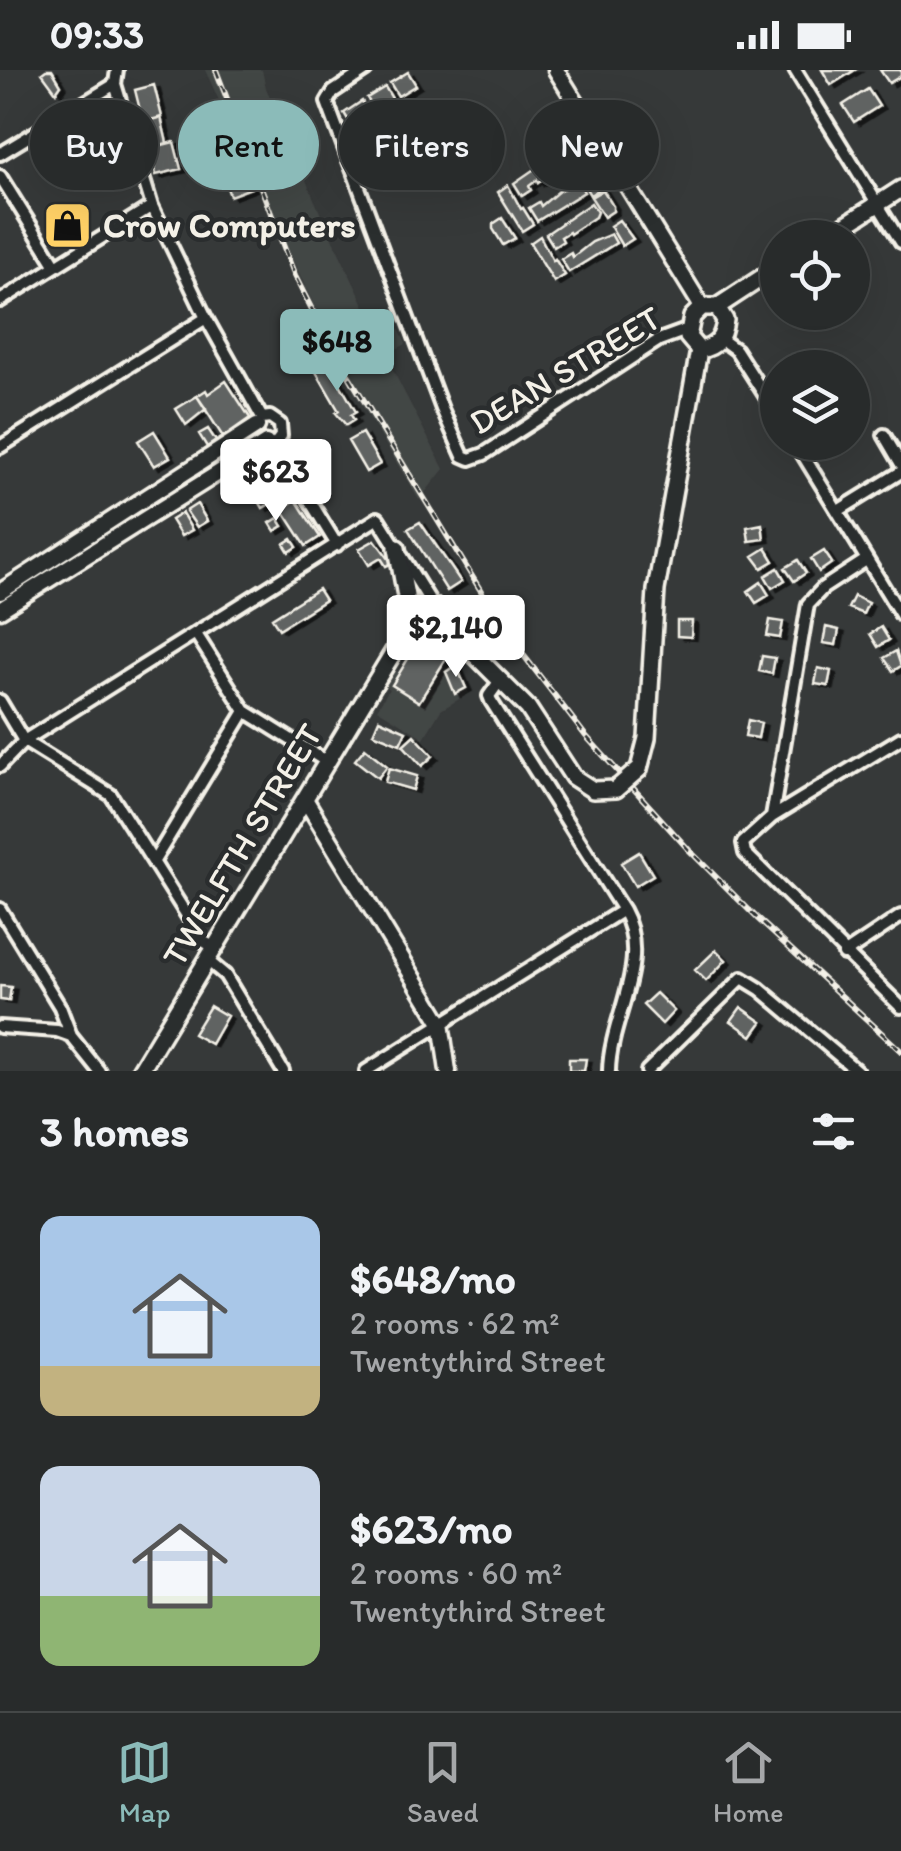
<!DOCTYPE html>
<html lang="en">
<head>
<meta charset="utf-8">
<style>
  :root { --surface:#282b2b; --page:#343737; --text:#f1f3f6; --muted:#a5a7a9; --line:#444747; --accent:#8bbbb9 }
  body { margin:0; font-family:Itim,sans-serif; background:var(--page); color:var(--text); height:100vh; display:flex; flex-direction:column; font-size:38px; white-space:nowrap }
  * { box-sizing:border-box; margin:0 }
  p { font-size:32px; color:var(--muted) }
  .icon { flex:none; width:55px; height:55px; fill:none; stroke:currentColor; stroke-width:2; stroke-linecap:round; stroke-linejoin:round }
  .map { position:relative; height:1001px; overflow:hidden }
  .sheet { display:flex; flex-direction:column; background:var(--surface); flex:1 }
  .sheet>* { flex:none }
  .top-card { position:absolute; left:30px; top:30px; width:842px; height:90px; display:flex; gap:20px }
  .tools { position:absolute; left:760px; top:150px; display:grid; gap:20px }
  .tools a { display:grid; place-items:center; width:110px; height:110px; border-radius:50%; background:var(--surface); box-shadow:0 10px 40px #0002,0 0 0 2px var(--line); font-size:50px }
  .price { position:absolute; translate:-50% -85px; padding:0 22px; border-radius:10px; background:#fff; color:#222; font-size:32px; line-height:65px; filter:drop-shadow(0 2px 5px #0008) }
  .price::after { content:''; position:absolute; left:50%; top:60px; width:30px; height:22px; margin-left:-15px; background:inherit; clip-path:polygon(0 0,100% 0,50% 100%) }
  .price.selected { background:var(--accent); color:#111 }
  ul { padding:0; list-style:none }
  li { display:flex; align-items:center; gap:30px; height:250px; padding:0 40px }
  li span { display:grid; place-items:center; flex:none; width:280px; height:200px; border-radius:20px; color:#555 }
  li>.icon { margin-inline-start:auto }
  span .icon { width:120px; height:120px; fill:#fffc; stroke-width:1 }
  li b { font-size:42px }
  h2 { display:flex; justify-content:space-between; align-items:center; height:120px; padding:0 40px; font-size:42px }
  .chip { padding:0 35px; border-radius:45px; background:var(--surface); box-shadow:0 10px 40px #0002,0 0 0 2px var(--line); font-size:35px; line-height:90px }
  .chip.selected { background:var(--accent); color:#111 }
  .status { display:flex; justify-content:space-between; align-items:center; height:70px; padding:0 50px; background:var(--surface); direction:ltr }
  .status svg { height:28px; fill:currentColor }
  .tab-bar { display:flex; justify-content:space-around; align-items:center; height:140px; border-top:2px solid var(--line); background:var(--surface); font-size:28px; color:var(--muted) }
  .tab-bar a { display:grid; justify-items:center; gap:5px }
  .tab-bar .selected { color:var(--accent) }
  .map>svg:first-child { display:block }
</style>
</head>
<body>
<div class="status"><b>09:33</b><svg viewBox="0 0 49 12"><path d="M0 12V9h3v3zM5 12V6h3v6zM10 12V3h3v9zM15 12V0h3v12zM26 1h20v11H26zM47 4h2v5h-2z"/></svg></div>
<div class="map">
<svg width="901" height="1001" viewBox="0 0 901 1001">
  <defs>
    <filter id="shadow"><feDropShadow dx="5.5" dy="3" stdDeviation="0" flood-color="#0009"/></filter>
  </defs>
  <rect width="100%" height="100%" fill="#363939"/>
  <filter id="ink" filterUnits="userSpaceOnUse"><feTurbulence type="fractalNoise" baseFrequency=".01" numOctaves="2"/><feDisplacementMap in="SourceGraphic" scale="20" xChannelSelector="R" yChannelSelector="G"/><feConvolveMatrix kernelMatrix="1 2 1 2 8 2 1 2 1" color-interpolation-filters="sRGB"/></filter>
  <g filter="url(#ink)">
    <!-- built -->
    <path fill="#434645" d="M205 0H262L266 18 321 145 370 247 388 237 406 274 385 285 444 399 419 430 354 322Z
      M417 574H443L462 605 459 608 469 623 441 640 424 668 377 639 389 619 386 616 395 601 399 603Z"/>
    <!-- building -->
    <path fill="#616362" stroke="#f4f1e8" stroke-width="2.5" filter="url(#shadow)" d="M46 0H52L61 15 56 22 42 3Z
      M822 0H855L831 15Z
      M880 0H901V6L889 13Z
      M408 2 416 15 398 26 390 13Z
      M154 15 162 47 143 52 135 20Z
      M385 17 393 30 375 41 367 28Z
      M868 19 879 36 854 52 843 35Z
      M362 31 370 44 352 56 344 43Z
      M161 47 167 73 154 77 147 51Z
      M227 51 251 118 230 126 205 59Z
      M571 69 581 85V90L572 96 559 76Z
      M174 72 181 99 156 105 150 78Z
      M559 82 565 91 563 96 538 113 537 110 529 116 531 120 522 126 514 113Z
      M587 99 601 118 590 125 578 105Z
      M579 113 584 122 537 151 529 138 539 132 541 136 560 120Z
      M508 115 521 139 523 138 533 154 522 161 498 122Z
      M603 120 613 136V141L604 147 591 127Z
      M591 133 597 142 595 147 570 164 569 162 561 167 563 171 554 177 546 164Z
      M66 139 76 154 63 162 52 147Z
      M502 148 515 168 503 175 493 159V154Z
      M619 150 633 169 622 176 610 156Z
      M611 164 616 173 569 202 561 189 571 183 573 187 592 172Z
      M540 166 553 191 555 189 565 205 554 212 530 173Z
      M305 288a8 8 0 1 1 16 0a8 8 0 1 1-16 0Z
      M328 293 356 342 351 345 354 350 346 355 336 343 339 341 315 300Z
      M226 311 250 348 223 367 197 326 206 320 208 324Z
      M197 326 206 339 186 355 176 339Z
      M208 359 216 371 207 377 199 364Z
      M154 361 170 387 154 396 138 371Z
      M362 363 380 394 366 402 348 371Z
      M266 388H270L292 424 277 433 253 396Z
      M266 425 271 433 263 438 258 430Z
      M296 430 320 467 306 476 282 439Z
      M197 434 207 451 197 457 186 441Z
      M182 443 192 460 181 466 171 450Z
      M278 448 283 456 275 461 270 453Z
      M420 452 461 512 447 521 408 459Z
      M762 454 764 469 749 471 747 457Z
      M292 469 297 477 289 482 284 474Z
      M375 470 392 493 386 496 381 488 369 495 359 479Z
      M766 478 774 491 762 498 753 486Z
      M824 481 832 493 819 502 811 489Z
      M798 490 806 503 794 511 785 498Z
      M778 498 785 510 772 518 765 506Z
      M761 512 769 525 756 533 748 521Z
      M318 519 325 530 279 559 272 548Z
      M854 526 868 533 863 544 848 538Z
      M770 550 783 552 780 568 767 566Z
      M677 551H692L691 567 677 566Z
      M826 557 839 560 836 575 823 573Z
      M881 557 889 570 878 577 870 564Z
      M417 574H443L449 584 419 632 392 615Z
      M896 581 901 596 893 601 884 588Z
      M762 586 775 588 772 604 759 601Z
      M456 595 466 618 455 624 446 602Z
      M818 598 831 601 828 616 815 614Z
      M379 649 406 661 400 674 373 663Z
      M748 650 761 653 758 668 745 666Z
      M414 665 433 686 422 696 403 675Z
      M365 678 387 696 378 708 355 690Z
      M389 698 417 706 413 720 385 712Z
      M639 782 653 805 635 816 621 793Z
      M716 880 726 890 706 911 695 900Z
      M0 916 11 917 9 931 0 930Z
      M656 923 674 941 662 954 643 935Z
      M210 936 227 946 211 974 193 964Z
      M741 937 762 952 752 966 731 951Z
      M569 989H586L584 1001H569Z"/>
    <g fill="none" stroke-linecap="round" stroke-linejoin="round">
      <defs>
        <path id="minor" d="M117 0 115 14 152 136 206 248 262 348
          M366 0 333 22 327 32 442 339 463 386 470 389 484 384 659 270 689 259
          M795 0 901 172
          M0 84 115 14
          M0 106 56 196
          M0 231 152 136
          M721 269 736 280 778 346
          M262 348 270 347 280 354 281 366 275 374
          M884 365 901 394
          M795 372 901 545
          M275 374 337 475
          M0 377 206 248
          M838 441 901 402
          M196 564 245 641 327 692
          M501 609 489 626 491 631 623 840C652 892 610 947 609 1001
          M0 631 24 671 111 725 203 871 215 878
          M901 668 772 747 743 773 745 783 901 937
          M0 696 24 671 378 448 433 536
          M772 747 808 534 823 518 866 490
          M154 791 245 641
          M0 839 60 937 71 966 99 1001
          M844 884 901 846
          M207 890 225 905 283 1001
          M0 957 57 961 71 966
          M366 1001 623 840
          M647 1001 742 908 760 919 857 1001"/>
        <path id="tertiary" d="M556 0 702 237
          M0 522 257 356
          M0 540 266 373
          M305 729 441 953 448 1001"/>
        <path id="secondary" d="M825 168 901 119
          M717 237 778 197
          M699 280 688 267 692 247 702 237H717
          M699 280C717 277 723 268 725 250L717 237
          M397 478 406 526 401 563
          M404 571C420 555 439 563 458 568
          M639 699 647 668 656 520 699 280
          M140 1001 411 553 433 536 458 568 528 638 573 707 593 720 616 719"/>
      </defs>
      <!-- minor casing -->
      <use href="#minor" stroke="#f4f1e8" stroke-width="18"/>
      <!-- tertiary casing -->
      <use href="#tertiary" stroke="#f4f1e8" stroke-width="21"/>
      <!-- secondary casing -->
      <use href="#secondary" stroke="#f4f1e8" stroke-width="22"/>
      <!-- minor -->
      <use href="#minor" stroke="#2a2d2e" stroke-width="10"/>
      <!-- tertiary -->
      <use href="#tertiary" stroke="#2a2d2e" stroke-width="14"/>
      <!-- secondary -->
      <use href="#secondary" stroke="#2a2d2e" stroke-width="15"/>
      <defs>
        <path id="rail" d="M216 0 295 206 330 275 508 565 585 665 689 780 757 848 901 981"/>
      </defs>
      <!-- rail casing -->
      <use href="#rail" stroke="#f4f1e8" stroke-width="6"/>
      <!-- rail -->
      <use href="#rail" stroke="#2a2d2e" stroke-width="2.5" stroke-dasharray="8" stroke-linecap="butt"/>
      <defs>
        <path id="secondary-bridge" d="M616 719 639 699"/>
      </defs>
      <!-- secondary-bridge casing -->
      <use href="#secondary-bridge" stroke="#f4f1e8" stroke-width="22" stroke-linecap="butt"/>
      <!-- secondary-bridge -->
      <use href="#secondary-bridge" stroke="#2a2d2e" stroke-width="15"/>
    </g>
  </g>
  <!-- icons -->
  <defs>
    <symbol id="shop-square" viewBox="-11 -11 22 22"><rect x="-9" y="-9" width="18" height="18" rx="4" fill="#ffd166" stroke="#2a2d2e"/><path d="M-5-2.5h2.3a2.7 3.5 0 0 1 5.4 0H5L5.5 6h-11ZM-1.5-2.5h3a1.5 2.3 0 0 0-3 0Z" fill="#111"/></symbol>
  </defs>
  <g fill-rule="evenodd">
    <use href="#shop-square" x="40" y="128" width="55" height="55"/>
  </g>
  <g text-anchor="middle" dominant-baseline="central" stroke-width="9" stroke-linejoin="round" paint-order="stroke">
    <!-- poi labels -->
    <g font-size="35" font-weight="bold" fill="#f4f1e8" stroke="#2a2d2e" text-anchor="start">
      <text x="103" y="155">Crow Computers</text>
    </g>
    <!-- street labels -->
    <g font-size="35" fill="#f4f1e8" stroke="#2a2d2e">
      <text transform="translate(565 300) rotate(-31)">DEAN STREET</text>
      <text transform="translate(242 775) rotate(-59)">TWELFTH STREET</text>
    </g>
  </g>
</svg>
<div class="tools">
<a><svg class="icon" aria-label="locate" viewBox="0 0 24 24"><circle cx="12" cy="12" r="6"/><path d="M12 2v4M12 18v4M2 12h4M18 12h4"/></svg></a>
<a><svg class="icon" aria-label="layers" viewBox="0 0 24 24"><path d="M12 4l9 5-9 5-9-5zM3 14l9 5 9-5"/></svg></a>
</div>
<b class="price selected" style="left:337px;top:324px">$648</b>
<b class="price" style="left:276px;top:454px">$623</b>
<b class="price" style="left:456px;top:610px">$2,140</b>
<div class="top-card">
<a class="chip">Buy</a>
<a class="chip selected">Rent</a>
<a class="chip">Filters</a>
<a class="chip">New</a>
</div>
</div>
<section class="sheet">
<h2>3 homes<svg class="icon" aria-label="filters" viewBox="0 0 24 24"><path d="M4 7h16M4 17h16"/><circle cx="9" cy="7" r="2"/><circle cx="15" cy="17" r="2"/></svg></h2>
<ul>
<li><span style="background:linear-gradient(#a9c7e8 75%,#c2b280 0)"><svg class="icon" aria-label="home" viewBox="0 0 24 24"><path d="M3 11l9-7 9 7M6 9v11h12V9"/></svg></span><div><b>$648/mo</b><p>2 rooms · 62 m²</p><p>Twentythird Street</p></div></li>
<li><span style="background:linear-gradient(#c9d6e8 65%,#8fb573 0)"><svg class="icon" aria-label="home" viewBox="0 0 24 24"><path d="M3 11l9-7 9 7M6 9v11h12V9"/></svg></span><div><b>$623/mo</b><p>2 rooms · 60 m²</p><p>Twentythird Street</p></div></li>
</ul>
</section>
<nav class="tab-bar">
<a class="selected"><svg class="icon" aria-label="map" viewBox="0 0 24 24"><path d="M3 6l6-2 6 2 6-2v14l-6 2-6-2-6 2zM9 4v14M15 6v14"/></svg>Map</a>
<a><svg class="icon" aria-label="saved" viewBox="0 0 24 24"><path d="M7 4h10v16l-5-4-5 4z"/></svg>Saved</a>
<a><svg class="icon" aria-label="home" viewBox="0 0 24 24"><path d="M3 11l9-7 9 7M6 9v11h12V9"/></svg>Home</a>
</nav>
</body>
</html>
